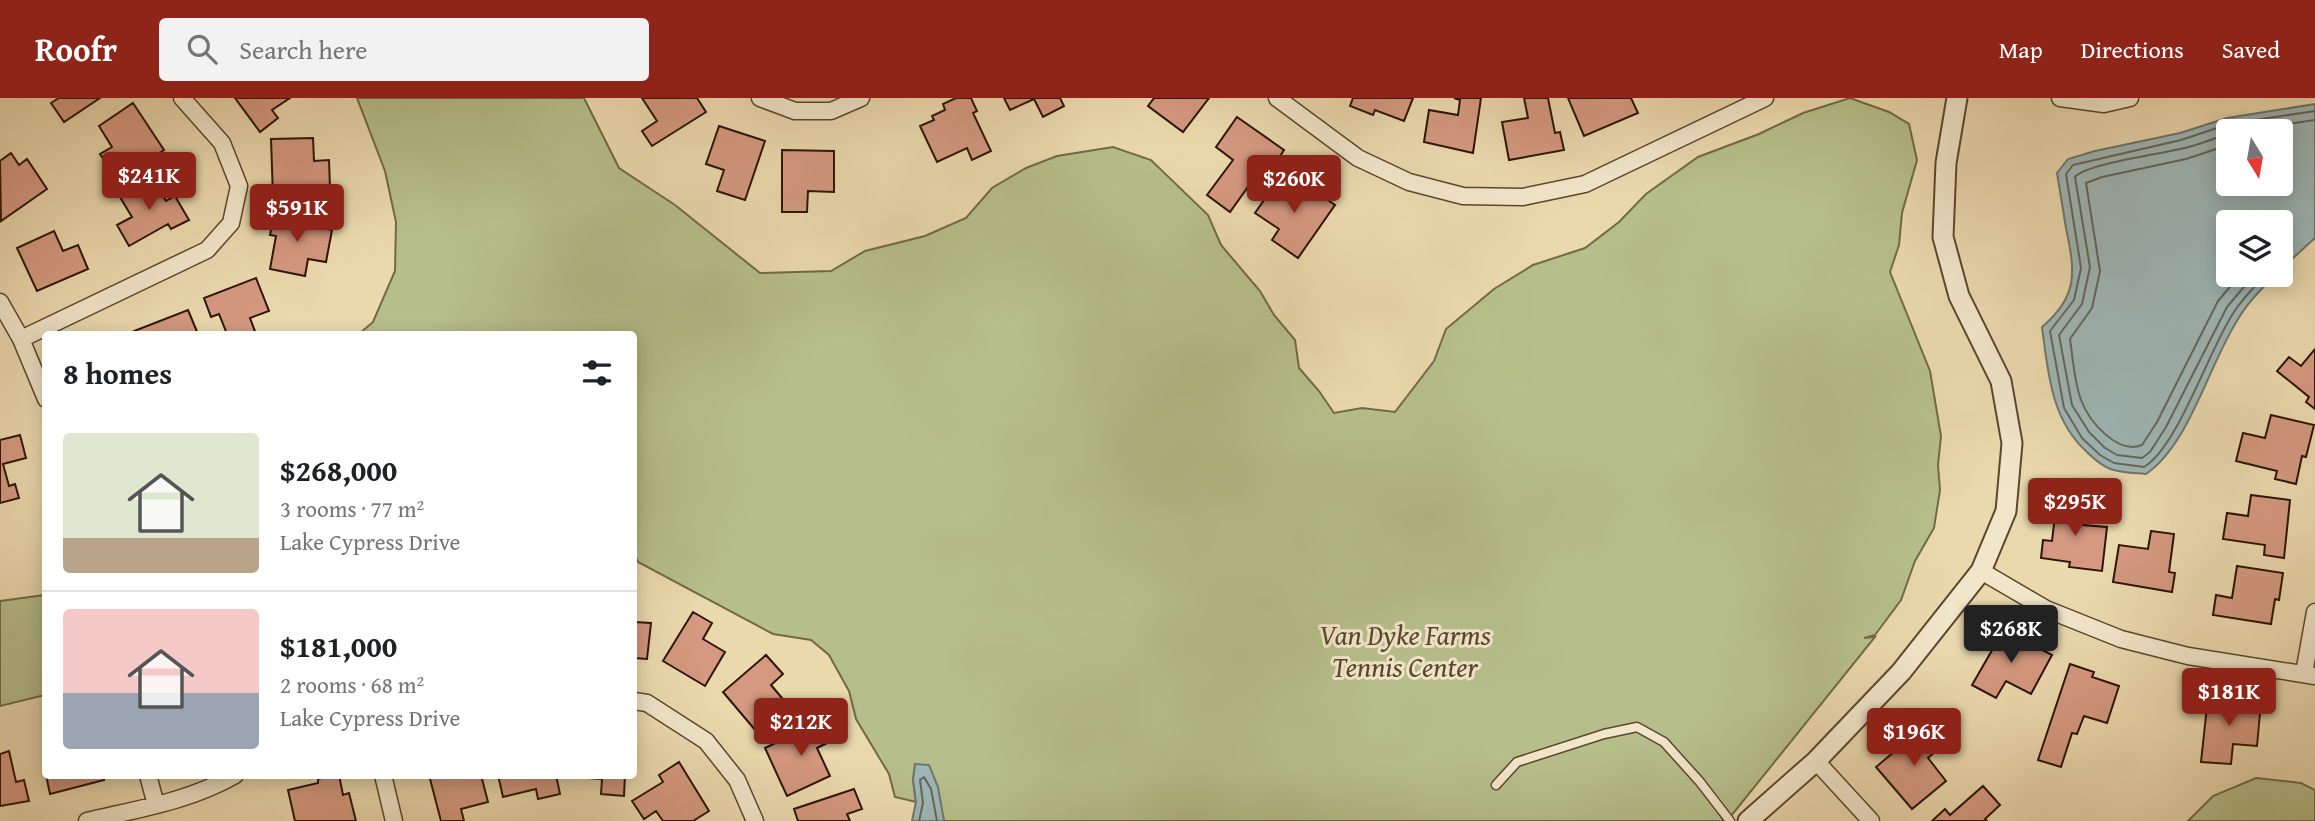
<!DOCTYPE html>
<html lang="en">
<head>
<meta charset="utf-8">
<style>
  :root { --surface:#fff; --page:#f2f2f2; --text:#202124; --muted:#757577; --line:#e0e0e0; --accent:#8f2418 }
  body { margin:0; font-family:"Gentium Book Plus",serif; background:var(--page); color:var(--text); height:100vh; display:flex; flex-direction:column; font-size:26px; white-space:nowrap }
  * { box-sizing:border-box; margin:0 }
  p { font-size:23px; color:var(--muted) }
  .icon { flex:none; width:38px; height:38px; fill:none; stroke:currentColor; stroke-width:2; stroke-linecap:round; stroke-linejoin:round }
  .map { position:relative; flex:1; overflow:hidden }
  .details { position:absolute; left:42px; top:233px; width:595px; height:448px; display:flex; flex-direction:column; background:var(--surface); border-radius:7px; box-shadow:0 4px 18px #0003 }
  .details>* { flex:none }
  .needle { width:46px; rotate:169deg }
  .controls { position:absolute; left:2216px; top:21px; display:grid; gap:14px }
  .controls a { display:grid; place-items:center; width:77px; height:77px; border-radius:7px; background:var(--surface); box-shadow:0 4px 18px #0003; font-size:35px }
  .price { position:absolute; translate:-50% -60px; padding:0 16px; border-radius:7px; background:var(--accent); color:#fff; font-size:23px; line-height:46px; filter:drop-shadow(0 2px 4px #0008) }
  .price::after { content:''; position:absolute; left:50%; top:42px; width:21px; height:16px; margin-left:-10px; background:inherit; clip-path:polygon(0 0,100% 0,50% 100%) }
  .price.active { background:#222; color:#fff }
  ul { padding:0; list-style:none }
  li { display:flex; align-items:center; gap:21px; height:175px; padding:0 21px }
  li+li { border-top:2px solid var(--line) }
  li span { display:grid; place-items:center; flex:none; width:196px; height:140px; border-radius:7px; color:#555 }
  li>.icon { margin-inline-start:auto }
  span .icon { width:84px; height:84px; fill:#fffc; stroke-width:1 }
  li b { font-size:30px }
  h2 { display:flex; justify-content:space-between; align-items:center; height:84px; padding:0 21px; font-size:30px }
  header { display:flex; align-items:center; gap:42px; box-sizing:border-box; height:98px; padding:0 35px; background:var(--accent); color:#fff }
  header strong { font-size:33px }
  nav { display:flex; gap:38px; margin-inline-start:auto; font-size:24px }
  .search { width:490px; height:63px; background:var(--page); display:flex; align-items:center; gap:18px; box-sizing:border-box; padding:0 24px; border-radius:7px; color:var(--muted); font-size:26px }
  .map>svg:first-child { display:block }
</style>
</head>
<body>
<header>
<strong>Roofr</strong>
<div class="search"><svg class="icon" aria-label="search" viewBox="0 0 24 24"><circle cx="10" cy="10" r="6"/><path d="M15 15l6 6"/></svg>Search here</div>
<nav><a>Map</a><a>Directions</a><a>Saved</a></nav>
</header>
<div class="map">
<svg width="2315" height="723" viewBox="0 0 2315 723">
  <rect width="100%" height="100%" fill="#ebd9ae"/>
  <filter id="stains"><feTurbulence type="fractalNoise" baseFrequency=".00286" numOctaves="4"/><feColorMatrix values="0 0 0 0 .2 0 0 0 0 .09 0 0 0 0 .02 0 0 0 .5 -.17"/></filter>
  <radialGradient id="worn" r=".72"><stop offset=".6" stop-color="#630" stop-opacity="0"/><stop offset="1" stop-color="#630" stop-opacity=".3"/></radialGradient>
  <!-- green -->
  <path fill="#b6bf8b" stroke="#726a47" stroke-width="2" d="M357 0H584L619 70 675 107 760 175 831 173 865 153 925 138 966 120 992 90 1026 70 1057 58 1113 49 1151 62 1208 117 1221 147 1260 193 1274 217 1295 242 1299 270 1319 293 1334 315 1362 310 1395 314 1434 263 1446 231 1494 191 1533 167 1585 150 1619 124 1646 96 1698 59 1759 36 1803 15 1850 0 1889 14 1909 26 1917 62 1902 115 1899 147 1890 174 1930 273 1941 338 1938 367 1940 392 1934 430 1915 463 1901 502 1875 537 1864 540 1875 539 1727 723H944L928 667H915L913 682 916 704 895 699 889 676 856 621 849 593 829 557 811 542 773 536 638 464 634 456V236H359L373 224 395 173 396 124 385 73Z
    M45 497V597L0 608V503Z
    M2256 680 2301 685 2315 692V723H2188L2213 698Z"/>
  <!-- water -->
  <path fill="#9eb7b6" stroke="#71766e" stroke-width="2" fill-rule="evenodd" d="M2315 6V140L2280 172V124H2228V177H2276C2263 189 2249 203 2240 218 2209 264 2191 345 2146 376 2136 375 2124 375 2114 372 2104 370 2094 361 2087 354 2051 322 2048 274 2042 229 2079 198 2075 173 2066 130 2063 111 2060 93 2057 75L2068 61 2095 53 2180 35 2227 20ZM2228 33H2280V86H2228Z
    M915 666 929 667 938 689 944 723H912L916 704 913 682Z"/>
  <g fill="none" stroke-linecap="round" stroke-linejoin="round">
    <!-- shore -->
    <path stroke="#66665c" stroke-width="2" d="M2241 33 2315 22
      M2228 36C2212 41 2196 48 2180 51 2160 56 2086 66 2075 79L2090 169 2082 206 2059 237 2072 307 2089 334 2105 350 2117 357 2142 360 2150 354 2166 329 2227 209 2254 177
      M2228 47 2186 61 2102 79 2086 85 2100 173 2092 210 2070 241C2073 261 2074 283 2081 302 2089 323 2117 357 2142 347L2157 324 2218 203 2240 177
      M2266 177C2255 188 2242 201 2234 214 2209 251 2178 349 2144 369L2114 365 2100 357 2082 340 2064 310 2050 233 2074 202 2081 170 2066 76 2073 67 2181 42 2229 26 2315 13
      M919 723 923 705 920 682 924 679 931 691 937 723"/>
  </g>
  <!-- building -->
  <path fill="#d49980" stroke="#2d1503" stroke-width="2" d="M59 0H100L64 24 51 5Z
    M235 0H290L272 12 278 20 260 34Z
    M642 0H697L706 14 652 48 642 33 657 23Z
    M956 0H971L977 13 973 15 991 53 972 62 967 50 937 64 920 28 934 22 932 18 945 12 943 6Z
    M1004 0H1060L1064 8 1043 19 1034 1 1010 12Z
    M1154 0H1209L1183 34 1148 8Z
    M1353 0H1413L1404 23 1375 12 1373 17 1350 8Z
    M1454 0H1481L1473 55 1424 44 1429 12 1458 17 1460 2Z
    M1524 0H1548L1555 35 1560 34 1564 52 1509 62 1502 24 1528 20Z
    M1568 0H1631L1638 15 1584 38Z
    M133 5 164 52 149 62 146 58 115 78 100 56 112 49 99 28Z
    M1237 19 1284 52 1275 66 1268 61 1230 114 1207 97 1233 62 1216 49Z
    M719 28 765 43 745 102 717 93 724 72 706 66Z
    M313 40 314 63 329 62 330 90 291 91 292 98 273 99 271 41Z
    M782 52 834 53V94L808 93 807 114H782Z
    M11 55 19 67 27 61 47 91 1 123 0 63Z
    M1281 78 1311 98 1314 93 1335 107 1298 160 1272 142 1279 131 1255 115Z
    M153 80 166 103 175 98 189 122 171 131 168 126 129 148 117 127 132 119 120 99Z
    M275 110 296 114 294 125 332 132 326 164 308 161 305 178 270 171 276 138 270 137Z
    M54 133 63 153 78 147 88 171 37 193 17 150Z
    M256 180 269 213 250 220 256 236H227L219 216 211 219 204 200Z
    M188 212 198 236H135L134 233Z
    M2315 251V311L2306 304 2309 299 2277 273 2289 259 2301 268Z
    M2271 317 2314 327 2306 359 2302 358 2296 386 2275 381 2277 373 2236 363 2243 335 2265 340Z
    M20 337 26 360 3 366 9 388 15 386 19 400 0 405V342Z
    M2251 397 2290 402 2284 460 2264 457 2265 447 2223 441 2227 415 2248 418Z
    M2057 400 2086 404 2083 427 2107 429 2102 473 2069 469 2070 464 2041 460 2043 442 2052 443Z
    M2151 433 2174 436 2169 474 2175 475 2172 494 2113 484 2119 447 2148 451Z
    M2237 468 2283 475 2279 502 2275 501 2271 526 2213 517 2216 497 2232 500Z
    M693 514 712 525 703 541 725 554 705 588 663 563Z
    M634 524 651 525 647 561 634 560Z
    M1998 529 2052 557 2031 596 2006 583 1996 600 1972 587 1995 547 1990 544Z
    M766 557 783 576 771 587 787 606 756 633 723 594Z
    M2070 566 2094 574 2092 579 2119 588 2107 625 2084 618 2077 636 2072 635 2061 669 2038 662Z
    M2208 599 2261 604 2257 648 2233 646 2231 666 2201 664Z
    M823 622 833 642 817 650 830 678 787 698 765 650Z
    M1925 628 1942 648 1928 660 1946 683 1912 711 1876 669Z
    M9 653 16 684 24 682 29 703 0 708V656Z
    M679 664 709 713 693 723H663L656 713 644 721 632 703 663 684 659 677Z
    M46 677H103L104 682 50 696Z
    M332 677H339L343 697 349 695 356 723H295L288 692 318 685V681Z
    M429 677H481L488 704 461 711 464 723H441Z
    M498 677H556L560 696 538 701 536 691 503 699Z
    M573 677H625L624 698 601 696 602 681 573 679Z
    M1983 688 2000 707 1985 721 1987 723H1932L1945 711 1950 717Z
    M854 691 862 711 847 716 850 723H798L794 711Z"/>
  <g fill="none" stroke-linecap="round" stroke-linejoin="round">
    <defs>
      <path id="service" d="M1496 687 1517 664 1604 636 1637 629 1664 644 1700 684 1730 723"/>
      <path id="minor" d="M760 0 795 13H831L861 0
        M1277 0 1358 60 1409 84 1463 98 1523 99 1585 86 1765 0
        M2060 0 2104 6 2130 0
        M0 204 21 241 46 301
        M21 241 207 152 231 125 239 88 222 45 182 0
        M1981 473 2046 511 2121 541 2188 558 2315 578
        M2304 575 2315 514
        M634 603 647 605 706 643 737 682 755 723
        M1816 663 1871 723
        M148 677 156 707
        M383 677 394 723
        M87 723C138 711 190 703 235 677"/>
      <path id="tertiary" d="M1748 723 1816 663 1901 574 1981 473 2006 413 2012 345 2001 283 1959 198 1943 139 1946 65 1957 0"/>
    </defs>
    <!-- service casing -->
    <use href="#service" stroke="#5c462e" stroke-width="11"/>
    <!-- minor casing -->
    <use href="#minor" stroke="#5c462e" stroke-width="19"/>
    <!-- tertiary casing -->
    <use href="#tertiary" stroke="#5c462e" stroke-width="23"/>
    <!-- service -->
    <use href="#service" stroke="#f2e6ca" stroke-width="8"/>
    <!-- minor -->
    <use href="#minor" stroke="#f2e6ca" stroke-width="16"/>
    <!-- tertiary -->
    <use href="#tertiary" stroke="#f2e6ca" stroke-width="19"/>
  </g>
  <g text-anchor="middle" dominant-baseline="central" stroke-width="6" stroke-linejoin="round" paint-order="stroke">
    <!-- park labels -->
    <g font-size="28" font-style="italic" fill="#56482c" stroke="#f2e6ca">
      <text x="1405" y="536">Van Dyke Farms<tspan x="1405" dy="32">Tennis Center</tspan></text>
    </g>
  </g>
  <rect width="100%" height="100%" filter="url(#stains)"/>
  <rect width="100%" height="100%" fill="url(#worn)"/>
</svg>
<div class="controls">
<a><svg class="needle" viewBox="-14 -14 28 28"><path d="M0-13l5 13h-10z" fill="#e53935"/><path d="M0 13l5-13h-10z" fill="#757577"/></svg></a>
<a><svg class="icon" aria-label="layers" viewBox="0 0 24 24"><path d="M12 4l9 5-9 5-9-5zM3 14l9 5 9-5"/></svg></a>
</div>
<b class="price" style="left:149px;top:114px">$241K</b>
<b class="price" style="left:1294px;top:117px">$260K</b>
<b class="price" style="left:297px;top:146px">$591K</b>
<b class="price" style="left:2075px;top:440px">$295K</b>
<b class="price active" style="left:2011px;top:567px">$268K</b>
<b class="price" style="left:2229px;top:630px">$181K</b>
<b class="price" style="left:801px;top:660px">$212K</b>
<b class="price" style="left:1914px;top:670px">$196K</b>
<section class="details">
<h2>8 homes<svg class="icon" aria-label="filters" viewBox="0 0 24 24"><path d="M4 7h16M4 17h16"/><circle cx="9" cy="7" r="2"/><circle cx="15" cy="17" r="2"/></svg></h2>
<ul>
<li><span style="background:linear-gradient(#dfe7d0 75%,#b9a48a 0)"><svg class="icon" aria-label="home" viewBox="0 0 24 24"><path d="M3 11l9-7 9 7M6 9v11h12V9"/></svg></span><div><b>$268,000</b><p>3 rooms · 77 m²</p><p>Lake Cypress Drive</p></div></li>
<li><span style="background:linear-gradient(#f6c9c9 60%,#9aa5b1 0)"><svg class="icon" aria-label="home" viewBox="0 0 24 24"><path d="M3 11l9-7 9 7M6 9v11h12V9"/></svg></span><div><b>$181,000</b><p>2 rooms · 68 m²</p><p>Lake Cypress Drive</p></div></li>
</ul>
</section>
</div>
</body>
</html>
